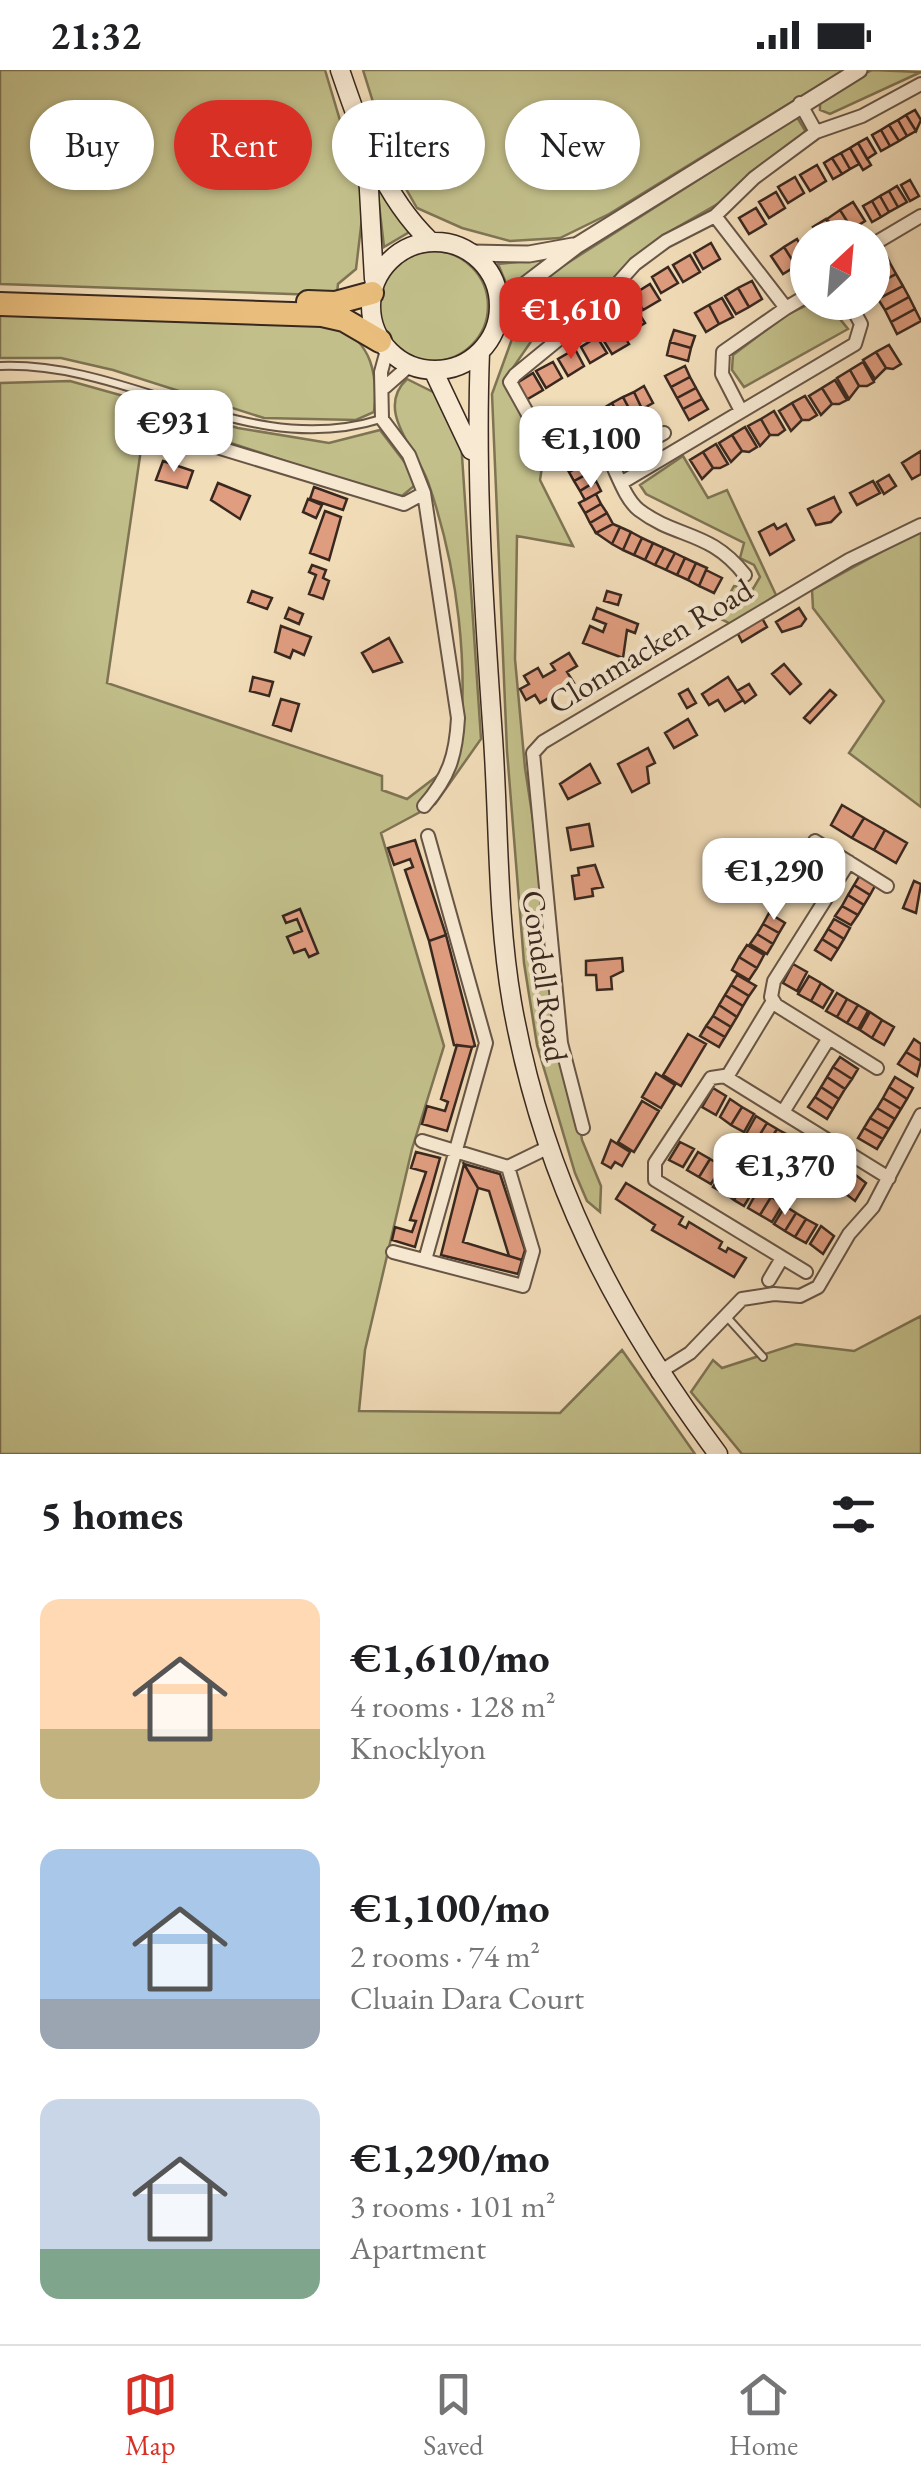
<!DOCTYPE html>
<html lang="en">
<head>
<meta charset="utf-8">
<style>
  :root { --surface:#fff; --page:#f2f2f2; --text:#202124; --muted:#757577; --line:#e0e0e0; --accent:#d93025 }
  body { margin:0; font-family:"EB Garamond",serif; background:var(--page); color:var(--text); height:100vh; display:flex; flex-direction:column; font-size:38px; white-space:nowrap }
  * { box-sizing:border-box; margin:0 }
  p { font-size:32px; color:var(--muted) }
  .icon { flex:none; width:55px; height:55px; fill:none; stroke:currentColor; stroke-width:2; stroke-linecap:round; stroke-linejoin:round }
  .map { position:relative; height:1384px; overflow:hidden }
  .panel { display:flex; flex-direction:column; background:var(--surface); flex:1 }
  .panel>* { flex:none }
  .top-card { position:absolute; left:30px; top:30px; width:862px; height:90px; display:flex; gap:20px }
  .needle { width:65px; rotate:26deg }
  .buttons { position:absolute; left:790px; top:150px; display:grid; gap:20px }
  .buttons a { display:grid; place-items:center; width:100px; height:100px; border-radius:50%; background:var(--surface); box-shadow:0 2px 8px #0004; font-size:50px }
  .price { position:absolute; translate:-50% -85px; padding:0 22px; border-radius:20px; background:#fff; color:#222; font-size:32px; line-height:65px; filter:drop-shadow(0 2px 5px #0008) }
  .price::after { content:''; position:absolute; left:50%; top:60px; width:30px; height:22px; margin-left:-15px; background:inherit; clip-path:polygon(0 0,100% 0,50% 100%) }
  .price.selected { background:var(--accent); color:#fff }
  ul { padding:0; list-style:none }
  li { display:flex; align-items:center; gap:30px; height:250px; padding:0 40px }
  li span { display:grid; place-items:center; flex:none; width:280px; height:200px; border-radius:20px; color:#555 }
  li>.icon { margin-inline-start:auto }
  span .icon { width:120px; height:120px; fill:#fffc; stroke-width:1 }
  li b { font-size:42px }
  h2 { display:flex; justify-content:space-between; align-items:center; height:120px; padding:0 40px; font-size:42px }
  .tag { padding:0 35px; border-radius:45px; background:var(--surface); box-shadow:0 2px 8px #0004; font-size:35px; line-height:90px }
  .tag.selected { background:var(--accent); color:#fff }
  .status { display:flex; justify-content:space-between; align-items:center; height:70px; padding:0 50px; background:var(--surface); direction:ltr }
  .status svg { height:28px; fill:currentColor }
  .tabs { display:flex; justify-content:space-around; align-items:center; height:140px; border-top:2px solid var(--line); background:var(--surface); font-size:28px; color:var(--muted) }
  .tabs a { display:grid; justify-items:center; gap:5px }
  .tabs .selected { color:var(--accent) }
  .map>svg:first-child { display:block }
</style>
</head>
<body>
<div class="status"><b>21:32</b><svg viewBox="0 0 49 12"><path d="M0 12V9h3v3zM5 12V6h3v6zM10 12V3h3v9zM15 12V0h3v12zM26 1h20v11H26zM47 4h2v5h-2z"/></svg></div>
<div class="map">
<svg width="921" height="1384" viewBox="0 0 921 1384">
  <rect width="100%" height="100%" fill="#f2ddb9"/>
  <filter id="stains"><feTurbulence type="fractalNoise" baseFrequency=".002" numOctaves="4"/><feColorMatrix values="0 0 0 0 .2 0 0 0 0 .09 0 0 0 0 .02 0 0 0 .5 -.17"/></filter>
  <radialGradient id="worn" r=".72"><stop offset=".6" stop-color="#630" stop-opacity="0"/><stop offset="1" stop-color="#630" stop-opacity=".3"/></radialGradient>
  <!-- green -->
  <path fill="#c2bf8a" stroke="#7e7454" stroke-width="2.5" d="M0 0H325L364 131 356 199 338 214 337 224 319 225 0 214Z
    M363 0H844L609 144 560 168 510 171 462 158 417 138 393 96Z
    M872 0 921 2 830 44 820 40V24Z
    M797 47 806 62 721 132 669 162 623 198 589 238 550 266 543 254 506 308 542 397 540 410 573 476 517 466 515 589 525 698 582 1070 601 1116 600 1142 587 1131 575 1103 537 975 524 893 507 681 492 324 520 247 547 206Z
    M376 108 411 161 384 177Z
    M378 236a55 55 0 1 1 110 0a55 55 0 1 1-110 0Z
    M554 188 509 220 498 194Z
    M811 233H827L848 259 744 317 732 300 733 285 786 245Z
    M0 240 336 255C372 273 378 304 374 342L356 350 264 348 113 300 61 288H0Z
    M407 309 439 325 460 356 481 669 435 734 381 763 444 976 412 1079 365 1280 359 1341 560 1343 622 1280 695 1384H0V313L70 311 238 358 329 373 380 360 409 398 414 416 402 426 376 421 146 345 107 613 382 706V720L407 729 458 690C470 599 458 498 428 412 417 380 374 340 407 309Z
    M683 386 708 428 727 420 776 525 733 555 717 547 734 516 753 519 760 507 754 495 740 488 744 473 646 424 640 415Z
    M921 460V737L849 683 884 631 813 538 812 520Z
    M921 1246V1384H742L691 1322 713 1290 722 1298 796 1274 854 1281Z"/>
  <!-- building -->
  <path fill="#e09d80" stroke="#39281f" stroke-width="2.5" d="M915 40 921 50 916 61 906 45Z
    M906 45 916 61 907 66 898 50Z
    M898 50 907 66 899 71 889 55Z
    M889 55 899 71 890 76 881 60Z
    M881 60 890 76 881 81 872 65Z
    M867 68 876 83 867 89 858 73Z
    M858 73 871 95 863 100 850 78Z
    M850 78 859 94 850 99 841 83Z
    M841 83 850 99 842 104 832 88Z
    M832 88 842 104 833 109 824 93Z
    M817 95 826 111 810 121 800 105Z
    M795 107 804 123 788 133 778 117Z
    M910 110 919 126 910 131 901 115Z
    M897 116 907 132 898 137 889 121Z
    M889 121 898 137 889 142 880 126Z
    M776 122 785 138 769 148 759 132Z
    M880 126 889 142 881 147 872 131Z
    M872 131 881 147 872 152 863 136Z
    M853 132 865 151 852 159 840 140Z
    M756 138 766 154 749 164 739 148Z
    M840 140 852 159 839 167 827 149Z
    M826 149 838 167 837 168H820L813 157Z
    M797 169 808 189 796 196 784 177Z
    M711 173 720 189 703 199 694 183Z
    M784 177 796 196 783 204 771 186Z
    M884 181 890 193 872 202V187Z
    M690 185 700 202 683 212 673 195Z
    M890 193 896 204 872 217V202Z
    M668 197 678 213 661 223 652 207Z
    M896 204 903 216 878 229 872 217Z
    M752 211 762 229 749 237 738 218Z
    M650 214 660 230 643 240 634 224Z
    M903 216 909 227 885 240 878 229Z
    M738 218 749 237 736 244 725 226Z
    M909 227 915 239 891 252 885 240Z
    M722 228 733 247 719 254 709 235Z
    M709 235 719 254 706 262 695 243Z
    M635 237 645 253 628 263 618 247Z
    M915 239 921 251 897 264 891 252Z
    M619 258 629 274 612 284 602 268Z
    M674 260 695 266 691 278 670 272Z
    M597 267 607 283 590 293 581 277Z
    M670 272 691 278 688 291 667 285Z
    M889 275 901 294 893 299 886 298 876 282Z
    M575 279 584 296 568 306 558 289Z
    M876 282 886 298 875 309 863 290Z
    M553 292 562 308 546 318 536 301Z
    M863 292 874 312 867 316H859L850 300Z
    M685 296 690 307 671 317 665 306Z
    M850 300 859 316 849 329 837 308Z
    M533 303 543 320 526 330 517 313Z
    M690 307 696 318 677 328 671 317Z
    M835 310 847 330 839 334H832L822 318Z
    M644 316 653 333 642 339 634 322Z
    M696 318 702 329 683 339 677 328Z
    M822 318 832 334 821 345 809 326Z
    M634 322 642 339 632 344 623 327Z
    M805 326 817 345 809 350H802L792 333Z
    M623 327 632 344 621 350 612 333Z
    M702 329 708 339 689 350 683 339Z
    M612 333 621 350 610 355 602 339Z
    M792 333 802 350 791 361 779 341Z
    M602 339 610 355 600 361 591 344Z
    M774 341 785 360 778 365H770L761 349Z
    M591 344 600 361 589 367 580 350Z
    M761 349 770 365 760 376 748 356Z
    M580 350 589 367 585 369 568 357Z
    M568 357 585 369 583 376 564 371Z
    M745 357 757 377 749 382 742 381 732 365Z
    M732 365 742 381 731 392 719 373Z
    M564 371 583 376 580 383 560 386Z
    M716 374 728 394 720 398H713L703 382Z
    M921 381V404L912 409 902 393Z
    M703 382 713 398 702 409 690 390Z
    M580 383 586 393 569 402 560 386Z
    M163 391 193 401 187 418 156 410Z
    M586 393 591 402 574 411 569 402Z
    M591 402 596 411 580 421 574 411Z
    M889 405 896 416 884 424 877 412Z
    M596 411 601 421 585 430 580 421Z
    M873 411 880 423 857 435 850 423Z
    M218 413 250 426 240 449 211 430Z
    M314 417 347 429 343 440 310 429Z
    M596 424 601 434 585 443 579 433Z
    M834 427 841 442 831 452 816 455 808 439Z
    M308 429 322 435 316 448 303 442Z
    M601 434 607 443 590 453 585 443Z
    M325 441 341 447 329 490 310 483Z
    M607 443 613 454 596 463 590 453Z
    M613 454 620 457 612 474 596 463Z
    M774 454 777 459 786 454 794 470 770 485 759 462Z
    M620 457 631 462 623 480 612 474Z
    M631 462 642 468 634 485 623 480Z
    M642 468 653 473 645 490 634 485Z
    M653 473 664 478 655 495 645 490Z
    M664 478 675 483 666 500 655 495Z
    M675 483 685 488 677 505 666 500Z
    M685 488 696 493 688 510 677 505Z
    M696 493 707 498 699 516 688 510Z
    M312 495 326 500 323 508 329 511 323 529 309 524 316 505 309 502Z
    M706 500 722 508 714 523 699 516Z
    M252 521 272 528 267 539 248 532Z
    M607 521 621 525 618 535 604 531Z
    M289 538 303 544 299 554 285 548Z
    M597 538 638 554 635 563 627 560 623 588 583 573 590 556 603 562 606 554 593 549Z
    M799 538 806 549 801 556 782 562 776 552Z
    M762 548 767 557 742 572 737 562Z
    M281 556 311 567 304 585 293 580 290 588 275 582Z
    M389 568 402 592 373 602 362 583Z
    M569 583 577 596 567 602 574 613 540 633 535 625 526 630 520 619 529 614 524 606 538 598 543 607 555 600 551 594Z
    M784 594 801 614 790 624 772 604Z
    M253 607 273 612 269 626 250 621Z
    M728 607 743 630 725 641 718 630 709 635 702 624Z
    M749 614 756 625 745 633 737 621Z
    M688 619 696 633 687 638 679 624Z
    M830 620 836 625 810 653 804 648Z
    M281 629 299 634 291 661 273 655Z
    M688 649 697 665 674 678 665 663Z
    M648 678 655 693 647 697 649 713 632 722 618 694Z
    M590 694 600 713 568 729 560 714Z
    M842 735 864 748 852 768 831 755Z
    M864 748 885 760 874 780 852 768Z
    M589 754 593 776 571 780 567 758Z
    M885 760 907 773 896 793 874 780Z
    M415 770 446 865 429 871 405 800 413 797 410 789 394 795 388 778Z
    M595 795 603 817 592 819 593 826 575 829 572 806 579 805 578 798Z
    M860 805 876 814 870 825 854 815Z
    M914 811 921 814 916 843 903 838Z
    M854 815 870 825 864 835 848 825Z
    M848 825 864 835 858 845 842 836Z
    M842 836 858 845 851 855 835 846Z
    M300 839 318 883 309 887 305 879 294 883 287 867 302 861 297 849 286 853 283 846Z
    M769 843 785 853 779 863 763 854Z
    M834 849 850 858 844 869 828 859Z
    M763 854 779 863 773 874 757 864Z
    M828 859 844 869 838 879 822 869Z
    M757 864 773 874 767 884 750 874Z
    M446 865 475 976 472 977 454 975 429 871Z
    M822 869 838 879 831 890 815 880Z
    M747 875 764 885 757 898 739 887Z
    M739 887 757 898 749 910 732 900Z
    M622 888 623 901 611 907 612 919 597 920 596 905H586V891Z
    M793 894 807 902 797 921 783 913Z
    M737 905 756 916 749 926 731 915Z
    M809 906 821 913 811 931 798 924Z
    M821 913 833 921 823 938 811 931Z
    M731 915 749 926 743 936 725 925Z
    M837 923 847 929 837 947 826 941Z
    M725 925 743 936 737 947 719 935Z
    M847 929 858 935 847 953 837 947Z
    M719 935 737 947 731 957 713 946Z
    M858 935 868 941 858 959 847 953Z
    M870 942 882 950 872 968 860 960Z
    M713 946 731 957 725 967 706 956Z
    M882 950 894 957 884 975 872 968Z
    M706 956 725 967 719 977 700 966Z
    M688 964 706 974 681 1016 663 1005Z
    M914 969 921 974V991L906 982Z
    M457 975 472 977 447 1061 422 1054 427 1036 445 1041 448 1032 441 1029Z
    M906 982 921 991 917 1006 898 994Z
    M840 987 858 999 852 1009 833 997Z
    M833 997 852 1009 845 1019 827 1007Z
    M656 1003 675 1015 661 1038 642 1027Z
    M827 1007 845 1019 839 1029 821 1017Z
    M895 1007 913 1018 907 1029 889 1017Z
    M821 1017 839 1029 833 1039 815 1027Z
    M889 1017 907 1029 901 1039 883 1028Z
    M713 1018 726 1026 716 1045 702 1037Z
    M815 1027 833 1039 827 1049 808 1037Z
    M883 1028 901 1039 895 1049 877 1038Z
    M730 1029 742 1037 731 1055 720 1047Z
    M642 1031 659 1041 634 1082 618 1072Z
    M742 1037 754 1044 744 1062 731 1055Z
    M877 1038 895 1049 889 1059 870 1048Z
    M756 1046 767 1053 756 1071 746 1064Z
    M870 1048 889 1059 883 1069 864 1058Z
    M767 1053 777 1059 766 1077 756 1071Z
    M864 1058 883 1069 877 1079 858 1068Z
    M777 1059 788 1065 777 1083 766 1077Z
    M791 1067 803 1074 792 1092 780 1085Z
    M611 1070 630 1082 622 1096 615 1092 611 1098 602 1093Z
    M680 1072 694 1079 683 1097 669 1090Z
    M803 1074 815 1082 804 1100 792 1092Z
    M416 1082 440 1088 415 1177 392 1170 395 1157 412 1162 416 1151 410 1150 426 1102 411 1098Z
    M698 1082 710 1089 699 1107 687 1100Z
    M818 1084 828 1090 817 1108 807 1102Z
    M710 1089 722 1096 711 1114 699 1107Z
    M828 1090 838 1096 828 1114 817 1108Z
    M464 1094 478 1118 463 1172 522 1190 518 1204 441 1185Z
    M464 1094 500 1104 525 1180 522 1190 509 1186 489 1121 478 1118Z
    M838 1096 849 1103 838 1121 828 1114Z
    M724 1099 735 1105 724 1123 713 1117Z
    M853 1103 866 1113 855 1131 842 1121Z
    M735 1105 745 1112 734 1130 724 1123Z
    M745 1112 755 1118 744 1136 734 1130Z
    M626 1113 683 1147 679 1154 686 1158 689 1152 722 1172 719 1178 726 1182 728 1178 746 1188 734 1207 652 1160 655 1155 616 1129Z
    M758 1120 771 1127 760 1145 748 1138Z
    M771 1127 783 1134 772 1152 760 1145Z
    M785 1136 796 1143 785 1161 774 1154Z
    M796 1143 806 1149 795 1167 785 1161Z
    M806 1149 817 1155 806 1173 795 1167Z
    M821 1156 834 1166 823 1184 810 1174Z"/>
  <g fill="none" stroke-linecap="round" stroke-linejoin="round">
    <defs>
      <path id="service" d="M0 296C132 291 247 391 381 349
        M726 1246 763 1287"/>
      <path id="minor" d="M816 62 862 46 921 14
        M715 146 786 238 808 225
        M872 175 921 146
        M387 280 381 302 382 349 409 385 424 423 458 648C456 686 449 707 424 736
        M385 317 409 296
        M740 339 722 304 723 282 786 238
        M664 363 611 392C618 406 626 430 639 440 677 469 710 460 745 505
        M174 364 404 434 424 423
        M539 364 510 312 515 305 592 242 635 194 666 171 715 146 754 108 816 62 800 33
        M621 413 855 274 861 254 849 232
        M815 771 887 816
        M849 792 774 911 771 927 776 935 877 998
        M727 1007 773 931
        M783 1042 829 968
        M583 1058 561 973 533 683 543 672 849 490 921 455
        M508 1097 549 1077
        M393 1182 523 1216 533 1181 508 1097 422 1071
        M425 1190 486 973 428 766
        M806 1202 655 1110V1093L711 1008 724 1006 889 1108
        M769 1210 782 1188
        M658 1303 690 1283 742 1229 774 1224 800 1226 818 1217 849 1164 873 1137 921 1045"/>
      <path id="tertiary" d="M472 183 529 184 573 176
        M498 248 525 215 576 176 859 0"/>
      <path id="secondary" d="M340 0C361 62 382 125 430 171
        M367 85 374 209
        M371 236a64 64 0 1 1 128 0a64 64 0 1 1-128 0Z
        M480 282C475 412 484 538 493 668 499 756 497 847 512 933 543 1108 613 1243 718 1384
        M433 300 471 380"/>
      <path id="trunk" d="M308 232 335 233 372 223
        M0 234 322 245 344 250 380 271"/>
    </defs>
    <!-- service casing -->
    <use href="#service" stroke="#675546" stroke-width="10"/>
    <!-- minor casing -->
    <use href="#minor" stroke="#675546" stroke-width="16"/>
    <!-- tertiary casing -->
    <use href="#tertiary" stroke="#675546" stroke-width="19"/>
    <!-- secondary casing -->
    <use href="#secondary" stroke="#39281f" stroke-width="21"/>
    <!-- trunk casing -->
    <use href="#trunk" stroke="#39281f" stroke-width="26"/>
    <!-- service -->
    <use href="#service" stroke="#f7e9d2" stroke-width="6"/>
    <!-- minor -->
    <use href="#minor" stroke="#f7e9d2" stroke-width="12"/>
    <!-- tertiary -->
    <use href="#tertiary" stroke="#f7e9d2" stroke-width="15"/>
    <!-- secondary -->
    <use href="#secondary" stroke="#f7e9d2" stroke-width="18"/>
    <!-- trunk -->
    <use href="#trunk" stroke="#e9be7c" stroke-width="22"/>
  </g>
  <g text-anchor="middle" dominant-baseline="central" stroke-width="8" stroke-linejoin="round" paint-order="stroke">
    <!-- street labels -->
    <g font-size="32" fill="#39281f" stroke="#f7e9d2">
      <text transform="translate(650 576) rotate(-31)">Clonmacken Road</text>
      <text transform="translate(545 906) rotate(82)">Condell Road</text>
    </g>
  </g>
  <rect width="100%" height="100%" filter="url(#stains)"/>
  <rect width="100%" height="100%" fill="url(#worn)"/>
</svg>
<div class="buttons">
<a><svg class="needle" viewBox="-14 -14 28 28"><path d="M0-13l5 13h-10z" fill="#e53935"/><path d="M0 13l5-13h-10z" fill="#757577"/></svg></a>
</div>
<b class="price selected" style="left:571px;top:292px">€1,610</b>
<b class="price" style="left:174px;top:405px">€931</b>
<b class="price" style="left:591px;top:421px">€1,100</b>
<b class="price" style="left:774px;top:853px">€1,290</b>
<b class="price" style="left:785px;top:1148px">€1,370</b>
<div class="top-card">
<a class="tag">Buy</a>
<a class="tag selected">Rent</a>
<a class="tag">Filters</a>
<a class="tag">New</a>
</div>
</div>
<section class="panel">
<h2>5 homes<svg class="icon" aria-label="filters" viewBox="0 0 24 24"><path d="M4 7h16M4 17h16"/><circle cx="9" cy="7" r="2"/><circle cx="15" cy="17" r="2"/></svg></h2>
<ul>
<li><span style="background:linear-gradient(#ffd9b3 65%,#c2b280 0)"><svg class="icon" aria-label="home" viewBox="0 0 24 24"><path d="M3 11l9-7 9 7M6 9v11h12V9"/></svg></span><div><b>€1,610/mo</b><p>4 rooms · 128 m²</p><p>Knocklyon</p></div></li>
<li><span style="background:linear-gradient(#a9c7e8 75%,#9aa5b1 0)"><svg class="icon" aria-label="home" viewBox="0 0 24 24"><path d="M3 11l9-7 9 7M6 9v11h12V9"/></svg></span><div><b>€1,100/mo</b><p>2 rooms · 74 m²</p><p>Cluain Dara Court</p></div></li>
<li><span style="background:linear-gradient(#c9d6e8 75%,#7fa58c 0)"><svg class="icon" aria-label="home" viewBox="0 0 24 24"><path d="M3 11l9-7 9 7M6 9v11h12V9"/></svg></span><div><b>€1,290/mo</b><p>3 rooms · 101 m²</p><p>Apartment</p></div></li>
</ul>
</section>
<nav class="tabs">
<a class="selected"><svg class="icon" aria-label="map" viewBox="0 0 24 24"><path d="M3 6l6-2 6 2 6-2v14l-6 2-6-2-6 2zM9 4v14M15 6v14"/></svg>Map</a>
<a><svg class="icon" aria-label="saved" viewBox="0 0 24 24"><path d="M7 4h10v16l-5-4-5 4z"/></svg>Saved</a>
<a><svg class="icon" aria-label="home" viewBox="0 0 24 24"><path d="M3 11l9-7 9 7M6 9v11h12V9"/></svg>Home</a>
</nav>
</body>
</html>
